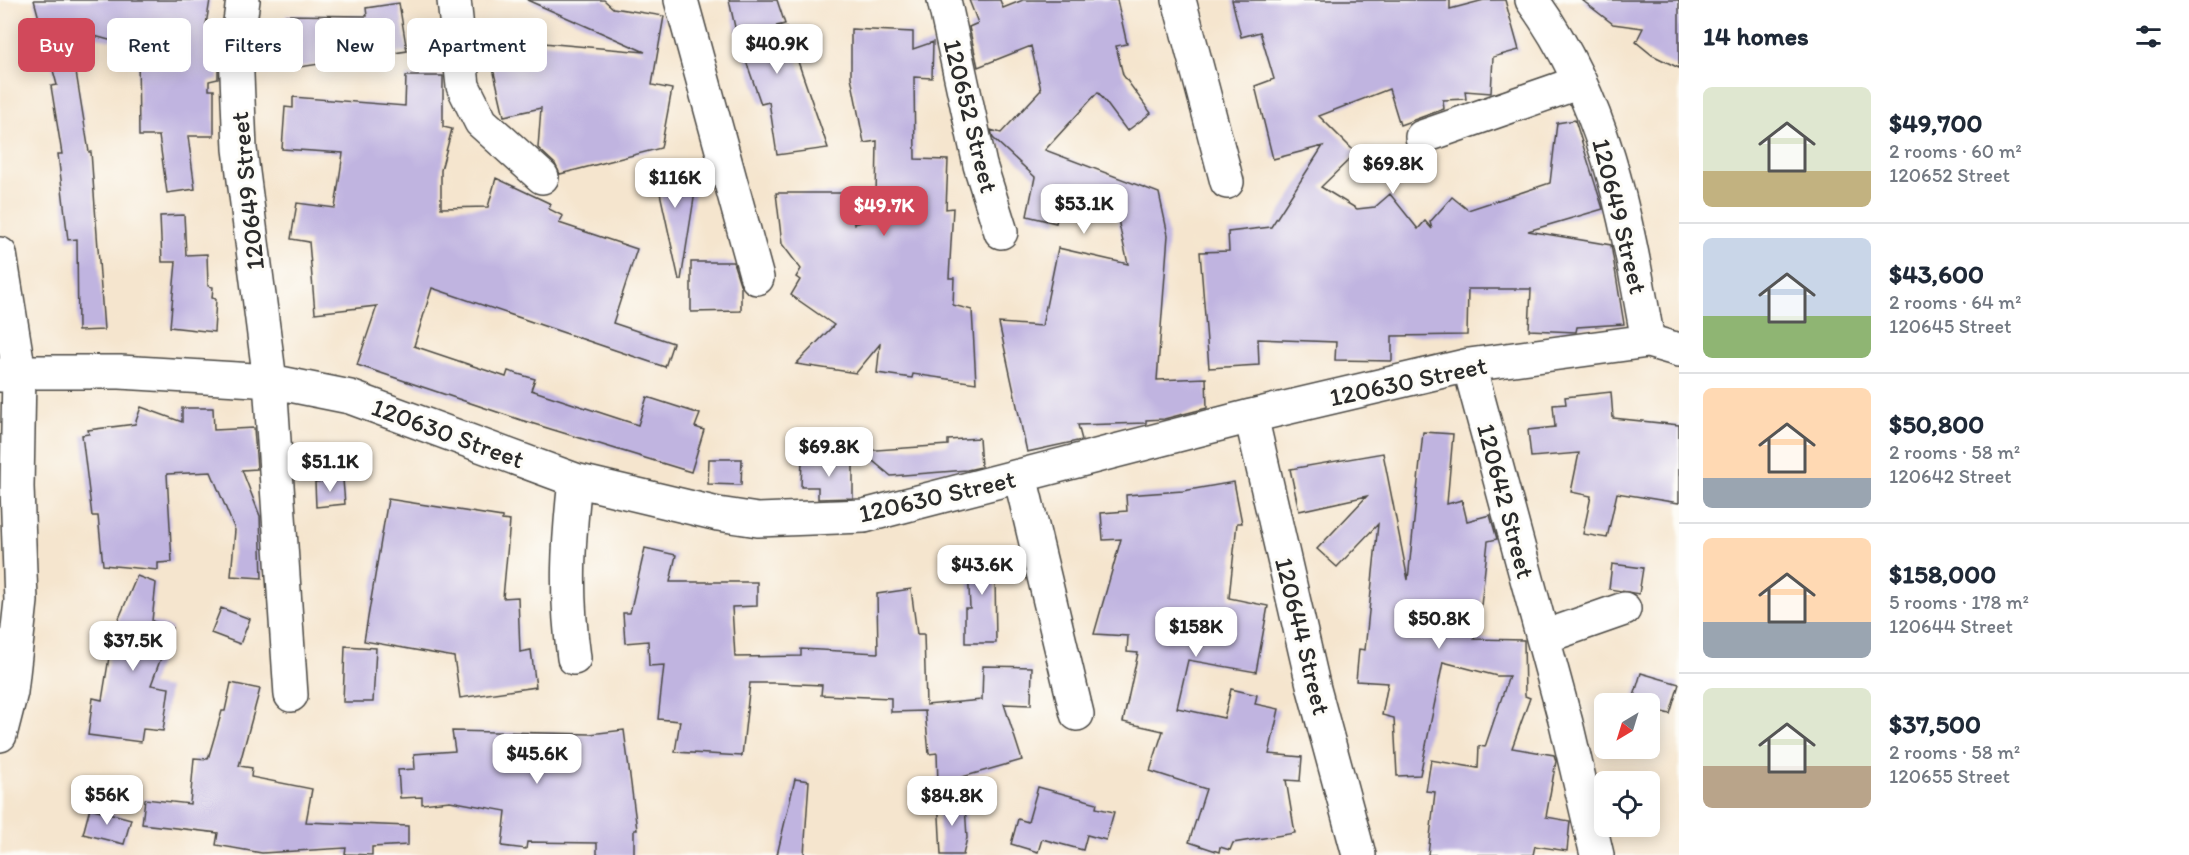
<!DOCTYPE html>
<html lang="en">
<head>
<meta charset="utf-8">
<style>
  :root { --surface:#fff; --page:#f2f2f3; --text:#1f2937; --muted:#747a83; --line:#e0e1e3; --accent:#d1495b }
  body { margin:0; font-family:Itim,sans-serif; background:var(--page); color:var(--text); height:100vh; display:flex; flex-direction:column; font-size:22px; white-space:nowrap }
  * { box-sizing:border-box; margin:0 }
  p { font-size:20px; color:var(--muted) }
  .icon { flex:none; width:33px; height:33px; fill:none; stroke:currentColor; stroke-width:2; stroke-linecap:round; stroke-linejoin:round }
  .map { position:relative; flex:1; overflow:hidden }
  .panel { display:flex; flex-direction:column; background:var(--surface); width:510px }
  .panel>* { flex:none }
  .guide { position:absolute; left:18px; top:18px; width:570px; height:54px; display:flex; gap:12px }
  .needle { width:39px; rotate:218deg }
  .controls { position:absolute; left:1594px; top:693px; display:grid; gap:12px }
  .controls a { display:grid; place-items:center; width:66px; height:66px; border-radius:9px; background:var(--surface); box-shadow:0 3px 15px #0003; font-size:30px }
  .price { position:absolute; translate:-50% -51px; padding:0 14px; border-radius:12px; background:#fff; color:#222; font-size:20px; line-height:39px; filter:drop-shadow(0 2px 3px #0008) }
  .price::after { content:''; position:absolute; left:50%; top:36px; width:18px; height:14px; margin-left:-9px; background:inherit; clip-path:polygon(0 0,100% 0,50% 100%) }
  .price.on { background:var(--accent); color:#fff }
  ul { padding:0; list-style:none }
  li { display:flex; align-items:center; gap:18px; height:150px; padding:0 24px }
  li+li { border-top:2px solid var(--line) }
  li span { display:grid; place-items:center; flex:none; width:168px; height:120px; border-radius:9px; color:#555 }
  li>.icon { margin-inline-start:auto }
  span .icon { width:72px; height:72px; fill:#fffc; stroke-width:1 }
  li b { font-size:26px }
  h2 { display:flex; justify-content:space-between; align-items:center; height:72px; padding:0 24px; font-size:26px }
  .chip { padding:0 21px; border-radius:9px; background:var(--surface); box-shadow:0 3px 15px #0003; font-size:21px; line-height:54px }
  .chip.on { background:var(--accent); color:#fff }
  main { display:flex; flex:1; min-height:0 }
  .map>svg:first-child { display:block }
</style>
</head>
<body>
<main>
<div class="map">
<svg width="1679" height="855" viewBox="0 0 1679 855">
  <rect width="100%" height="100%" fill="#fdfcf7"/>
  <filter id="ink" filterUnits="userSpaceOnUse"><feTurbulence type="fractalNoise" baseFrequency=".0167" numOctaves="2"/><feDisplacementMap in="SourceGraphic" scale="12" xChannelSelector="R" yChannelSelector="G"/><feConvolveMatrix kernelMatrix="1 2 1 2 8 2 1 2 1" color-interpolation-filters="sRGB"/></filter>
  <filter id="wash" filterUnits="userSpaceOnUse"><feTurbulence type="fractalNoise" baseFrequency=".008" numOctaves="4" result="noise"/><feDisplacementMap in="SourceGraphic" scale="24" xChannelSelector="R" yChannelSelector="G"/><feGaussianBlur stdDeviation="1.35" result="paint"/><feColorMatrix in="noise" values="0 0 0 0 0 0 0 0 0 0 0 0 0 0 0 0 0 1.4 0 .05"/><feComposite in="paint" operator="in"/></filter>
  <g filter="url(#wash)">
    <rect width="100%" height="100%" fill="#f5e5ce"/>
    <g id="blocks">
      <!-- building -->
      <path fill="#c0b4e0" d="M34 0H210L206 25H210V44H218V79L209 81V90H214V136H188L195 189 167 193 159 136H139L138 52H133V34L109 40 69 29 89 152H91L104 330 78 331 77 239 68 240 58 154H62L51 86 57 85Z
        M527 0H604L613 8 664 16 652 85 672 89 661 148 560 174 555 164 538 148 541 108 504 116 486 38 645 52Z
        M729 0H777L785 24 776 26 786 27 828 148 777 155 769 102 761 104 736 32Z
        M969 0H1000L1003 8 1023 0H1117L1127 44 1116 46 1123 75 1151 113 1127 131 1098 92 1045 150 1159 193 1168 235 1157 380 1206 378 1207 408 1164 419 1146 420V423L1078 425 1082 440 1027 452 999 323 1042 326 1058 248 1128 264 1116 211 1064 191 1056 223 1027 216 1035 177 993 138 991 130 1001 133 1041 90 1031 46 978 67 969 27 978 23Z
        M1232 0H1450V9L1484 0H1505L1519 50 1493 57 1491 93 1465 91 1466 99 1443 100 1444 109 1400 125 1389 89 1319 116 1356 153 1321 187 1357 209 1375 207 1390 194 1418 229 1425 221 1432 229 1430 222 1452 197 1468 210 1550 183 1557 123 1575 120 1603 209 1528 231 1611 245 1624 324 1577 327 1576 332 1529 330 1531 289H1468L1467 335 1392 336V361L1335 360 1336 342 1258 339 1259 365 1209 368 1200 252 1229 251 1228 232 1271 227 1323 146 1273 159 1255 86 1274 79 1260 32 1241 37Z
        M1582 0H1679V68L1652 55 1636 42 1643 28 1613 24Z
        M399 3 407 51 293 68V40H286V15L367 16 366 8Z
        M851 29 913 32V49L933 42 932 78 914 77 915 159 948 160 946 209 953 208 949 278H954L953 305 972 310 976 383 913 374 912 378 877 373 880 344 856 373 796 364 834 325 791 295 800 280 796 277 801 269 782 244 776 193H844L854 224 880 217 876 198 877 141 864 143 851 77Z
        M406 76H443V127L452 129 441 170V208L488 207 496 178 551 204 549 209 563 216 559 223 637 249 613 323 673 343 665 367 432 288 414 346 506 377 508 371 535 379 531 390 638 425 647 397 700 414 695 427 704 430 691 472 521 420 357 365 377 306 315 313 309 242 291 239 297 203 335 208 343 153 282 149 285 107 293 108V97L405 106Z
        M653 161 681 166 683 192H695L681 280H679Z
        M184 215 186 255 207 254 208 286 213 287 212 298 216 299 214 332 170 327 176 262H162L160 216Z
        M691 262H733L741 287V311L691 312Z
        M1611 392 1613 418 1679 425V503L1617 493 1607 538 1583 534 1591 496 1571 492 1579 453 1531 457 1528 430 1555 427 1553 405 1566 404 1565 397Z
        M141 407 182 422V408H213L214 430 254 428 257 469 242 470 260 516 262 578 231 576 235 530 211 472 167 474 172 562 158 563V570L103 565 98 516H92L82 435 89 434 88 430 135 424Z
        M1423 432 1453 434 1447 504 1462 500 1467 521 1490 515 1497 539 1488 541 1480 615 1474 639 1524 640 1525 696 1530 698 1512 748 1554 755 1556 761 1546 817 1570 821 1567 851 1535 846 1533 855H1428L1435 792 1426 791 1431 760 1478 768 1479 746 1485 747 1509 676H1497L1443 662 1420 775 1397 776 1394 718 1382 715 1388 683 1356 681 1359 649 1365 650 1378 524 1337 567 1317 549 1367 496 1299 511 1290 469 1383 453 1408 580Z
        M979 438 981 467 967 470 891 476 861 451 948 445V440Z
        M709 459H742L741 485 708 484Z
        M802 460H853V498L818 499V487H801Z
        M343 480 345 504 316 507 315 482Z
        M1234 482 1242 523H1237L1229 598 1268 606 1256 672 1188 660 1177 708 1224 718 1231 689 1257 695 1255 704 1279 709 1269 754 1302 757 1300 781 1286 780 1295 833 1233 843 1230 850 1220 847 1219 852 1189 842 1206 789 1150 771 1163 731 1123 722 1138 653 1127 652 1128 636 1094 634 1121 539 1103 540 1101 513 1127 511 1126 495 1183 491Z
        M388 499 502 517V520L510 521 503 598 518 597 520 652 531 650 536 687 460 698 454 657 364 641Z
        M645 548 676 555 670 582H757V606L732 607 735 657 801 656V649L878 653 877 594 911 589 917 634H924L926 705 982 700 983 666 1032 667 1031 705 1004 704 1022 760 938 784 937 753 929 754 925 711 891 712V698L821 695 822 685 777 683H750L742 756 675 752 680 721 658 719 664 665 649 666 648 641 625 643 623 613H630Z
        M998 548 1000 575H995L996 643H965V608H970L967 549Z
        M1612 564 1643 568 1639 594 1609 589Z
        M137 576 156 583 152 621 172 628 151 685 169 688 163 731 143 729 141 742 88 735 93 698 102 700 111 645 108 644Z
        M221 608 250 619 240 644 211 633Z
        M345 646 376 648 373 702H343Z
        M1641 673 1679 684 1670 714 1650 709V704L1632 703Z
        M231 683 260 689 239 766 252 768 251 777 312 789 306 822 408 826V845L372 847V855L345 854 346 848 262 853 216 845 218 833 142 824 145 799 190 804 194 758 208 759 222 711H225Z
        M624 730 637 830H634V855H597V843L527 842 526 849 502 846 506 811 450 801 422 804V797L400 798 398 770 415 769 414 754 455 751 452 731 590 734Z
        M795 779 809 781 804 855H777Z
        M1038 787 1097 803 1096 808 1114 812 1106 840 1087 835 1083 850 1042 839 1038 852 1011 844 1018 819 1028 822Z
        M938 797 965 805 967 838 963 855H941Z
        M90 808 131 819 124 844 83 834Z"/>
    </g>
  </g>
  <g filter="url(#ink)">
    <use href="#blocks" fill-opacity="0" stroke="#494743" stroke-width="1.5"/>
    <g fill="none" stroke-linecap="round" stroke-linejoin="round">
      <defs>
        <path id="minor" d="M243 0 236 51 240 149 270 381 291 695
          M454 0 463 86 481 122 542 177
          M681 0 757 278
          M944 0 980 165 1001 232
          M1179 0 1227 182
          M1532 0C1607 103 1626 218 1648 341
          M1422 137 1580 82
          M0 254 19 372 17 487 21 601 11 692 0 735
          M1469 365 1566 723 1597 855
          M0 375 19 372H120L270 381 350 397 575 480 718 514 758 520 864 516 1251 416 1469 365 1648 341 1679 350
          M1251 416 1314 689 1359 855
          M1020 476 1077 714
          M1544 637 1624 609
          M574 658C565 592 568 545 575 480"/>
      </defs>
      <!-- minor casing -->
      <use href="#minor" stroke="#494743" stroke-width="36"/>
      <!-- minor -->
      <use href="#minor" stroke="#fff" stroke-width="33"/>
    </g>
  </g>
  <g text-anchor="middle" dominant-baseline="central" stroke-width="6" stroke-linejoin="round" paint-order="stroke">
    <!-- street labels -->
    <g font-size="26" fill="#2b2b2b" stroke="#fdfcf7">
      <text transform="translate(971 116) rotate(76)">120652 Street</text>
      <text transform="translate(247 191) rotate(-96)">120649 Street</text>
      <text transform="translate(1620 216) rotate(76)">120649 Street</text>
      <text transform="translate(1408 381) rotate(-12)">120630 Street</text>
      <text transform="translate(448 433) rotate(20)">120630 Street</text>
      <text transform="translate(937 496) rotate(-13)">120630 Street</text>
      <text transform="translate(1506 501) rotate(75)">120642 Street</text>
      <text transform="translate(1303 636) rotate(76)">120644 Street</text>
    </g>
  </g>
</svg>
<div class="controls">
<a><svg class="needle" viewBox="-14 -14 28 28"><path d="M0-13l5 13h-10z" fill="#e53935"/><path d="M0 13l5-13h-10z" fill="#747a83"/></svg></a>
<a><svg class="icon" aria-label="locate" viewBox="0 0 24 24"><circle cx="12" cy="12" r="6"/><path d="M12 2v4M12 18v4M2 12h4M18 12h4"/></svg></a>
</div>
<b class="price" style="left:777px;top:75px">$40.9K</b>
<b class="price" style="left:1393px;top:195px">$69.8K</b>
<b class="price" style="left:675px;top:209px">$116K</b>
<b class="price" style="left:1084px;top:235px">$53.1K</b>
<b class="price on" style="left:884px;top:237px">$49.7K</b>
<b class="price" style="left:829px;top:478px">$69.8K</b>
<b class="price" style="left:330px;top:493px">$51.1K</b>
<b class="price" style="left:982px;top:596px">$43.6K</b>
<b class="price" style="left:1439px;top:650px">$50.8K</b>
<b class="price" style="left:1196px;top:658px">$158K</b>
<b class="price" style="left:133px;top:672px">$37.5K</b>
<b class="price" style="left:537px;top:785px">$45.6K</b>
<b class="price" style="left:107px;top:826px">$56K</b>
<b class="price" style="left:952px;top:827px">$84.8K</b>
<div class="guide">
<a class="chip on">Buy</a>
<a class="chip">Rent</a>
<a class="chip">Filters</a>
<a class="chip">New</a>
<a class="chip">Apartment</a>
</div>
</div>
<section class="panel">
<h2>14 homes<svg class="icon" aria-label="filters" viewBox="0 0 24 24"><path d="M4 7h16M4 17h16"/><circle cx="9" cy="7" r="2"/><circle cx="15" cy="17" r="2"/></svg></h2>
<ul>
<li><span style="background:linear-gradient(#dfe7d0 70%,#c2b280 0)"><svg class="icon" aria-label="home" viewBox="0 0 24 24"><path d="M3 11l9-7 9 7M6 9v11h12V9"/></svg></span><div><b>$49,700</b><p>2 rooms · 60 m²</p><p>120652 Street</p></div></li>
<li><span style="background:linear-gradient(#c9d6e8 65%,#8fb573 0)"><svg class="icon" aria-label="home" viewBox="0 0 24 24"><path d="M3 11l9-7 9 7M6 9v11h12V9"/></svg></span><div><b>$43,600</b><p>2 rooms · 64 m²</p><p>120645 Street</p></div></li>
<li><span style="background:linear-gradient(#ffd9b3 75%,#9aa5b1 0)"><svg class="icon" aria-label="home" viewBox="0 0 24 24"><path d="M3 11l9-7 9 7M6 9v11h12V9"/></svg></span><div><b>$50,800</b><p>2 rooms · 58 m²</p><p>120642 Street</p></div></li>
<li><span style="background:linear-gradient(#ffd9b3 70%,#9aa5b1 0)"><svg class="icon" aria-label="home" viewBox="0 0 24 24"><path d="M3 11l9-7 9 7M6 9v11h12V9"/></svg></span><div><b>$158,000</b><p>5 rooms · 178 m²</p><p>120644 Street</p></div></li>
<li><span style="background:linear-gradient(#dfe7d0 65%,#b9a48a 0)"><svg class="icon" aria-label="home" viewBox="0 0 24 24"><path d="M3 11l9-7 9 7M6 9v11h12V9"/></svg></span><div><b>$37,500</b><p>2 rooms · 58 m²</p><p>120655 Street</p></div></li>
</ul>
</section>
</main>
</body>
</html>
